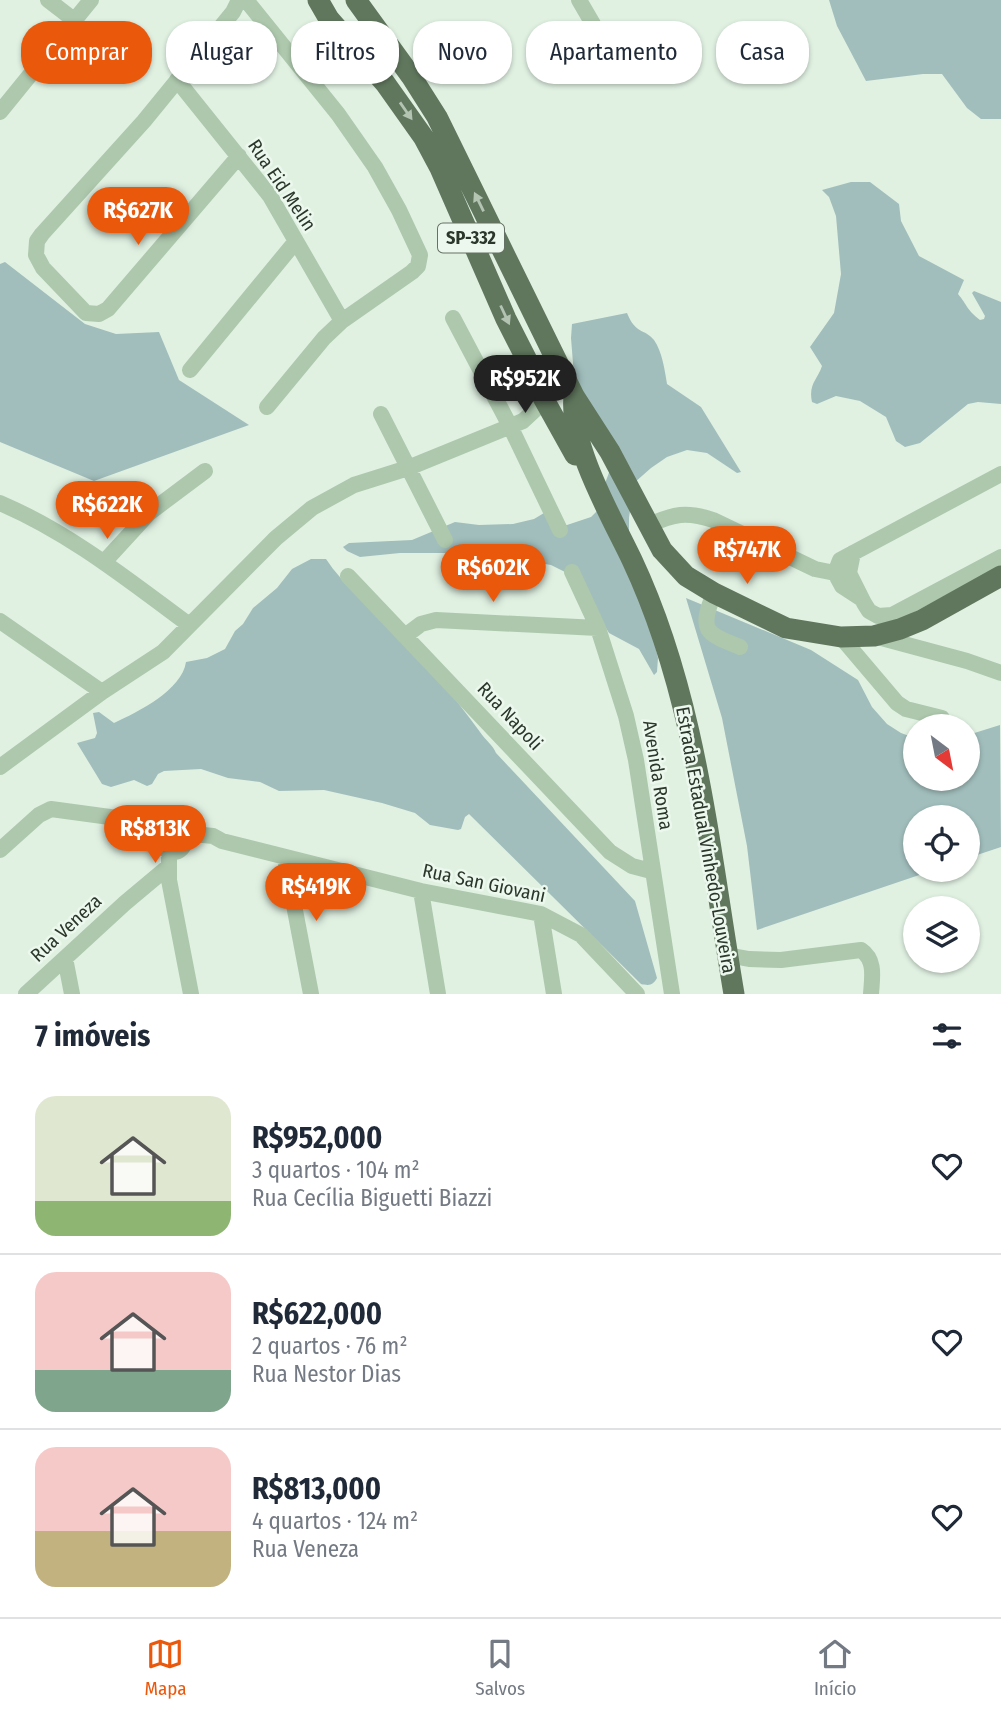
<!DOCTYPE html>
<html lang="pt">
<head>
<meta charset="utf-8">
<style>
  :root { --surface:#fff; --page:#f6f6f7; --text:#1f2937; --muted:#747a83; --line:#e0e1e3; --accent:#ea580c }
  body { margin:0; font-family:"Fira Sans Condensed",sans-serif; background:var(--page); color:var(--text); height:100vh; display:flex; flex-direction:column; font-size:26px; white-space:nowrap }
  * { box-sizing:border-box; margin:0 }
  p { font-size:23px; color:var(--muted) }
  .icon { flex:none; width:38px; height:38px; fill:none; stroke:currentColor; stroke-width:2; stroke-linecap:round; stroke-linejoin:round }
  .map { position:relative; height:994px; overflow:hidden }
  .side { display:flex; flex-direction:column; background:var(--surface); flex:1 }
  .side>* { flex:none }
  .guide { position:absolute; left:21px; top:21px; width:959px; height:63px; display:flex; gap:14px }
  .needle { width:46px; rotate:148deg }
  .fabs { position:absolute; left:903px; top:714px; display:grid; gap:14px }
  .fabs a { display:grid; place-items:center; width:77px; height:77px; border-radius:50%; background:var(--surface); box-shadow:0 2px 5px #0004; font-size:35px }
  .price { position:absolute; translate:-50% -60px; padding:0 16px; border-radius:24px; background:var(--accent); color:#fff; font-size:23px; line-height:46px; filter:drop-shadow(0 2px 4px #0008) }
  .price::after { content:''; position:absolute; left:50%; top:42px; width:21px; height:16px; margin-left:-10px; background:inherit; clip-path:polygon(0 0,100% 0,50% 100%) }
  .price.current { background:#222; color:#fff }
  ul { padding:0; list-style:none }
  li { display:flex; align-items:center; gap:21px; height:175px; padding:0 35px }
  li+li { border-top:2px solid var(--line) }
  li span { display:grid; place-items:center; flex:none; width:196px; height:140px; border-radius:21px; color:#555 }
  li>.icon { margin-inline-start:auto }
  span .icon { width:84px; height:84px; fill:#fffc; stroke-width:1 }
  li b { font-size:30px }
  h2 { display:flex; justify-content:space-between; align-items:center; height:84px; padding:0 35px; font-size:30px }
  .chip { padding:0 24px; border-radius:28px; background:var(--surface); box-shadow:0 2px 5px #0004; font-size:24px; line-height:63px }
  .chip.current { background:var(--accent); color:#fff }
  .tabs { display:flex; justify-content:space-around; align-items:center; height:98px; border-top:2px solid var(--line); background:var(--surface); font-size:19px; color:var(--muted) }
  .tabs a { display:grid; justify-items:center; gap:4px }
  .tabs .current { color:var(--accent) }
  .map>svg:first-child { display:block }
</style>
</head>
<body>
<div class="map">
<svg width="1001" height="994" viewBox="0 0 1001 994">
  <rect width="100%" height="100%" fill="#e0f1e2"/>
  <!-- green -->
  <path fill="#a1bebc" d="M829 0H1001V119H981L967 108 942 74H923L866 81 837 26Z
    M851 182H870L899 204 901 221 919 256 964 280 958 294C968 306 966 309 980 320L984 319 985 316 972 293 974 291 1001 302V404L978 402 968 404 920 443 905 447 896 441 886 417 860 401 836 396 817 404 812 402C808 384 818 379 822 366L810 347 834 313 841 274 836 216 829 197 822 190Z
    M5 262 85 324 116 334 159 332 179 380 249 425 94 481 0 442V264Z
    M627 313C636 335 644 328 654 340 662 351 665 371 667 384L701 407 741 472 737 473 707 453 687 450 667 457 651 468 634 483 629 518V537L658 658 657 672 654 675 639 649 609 633 581 587 567 573 551 565 521 560H494L458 553H400L360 557 347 551 343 547 349 543 412 540 455 522 479 525 513 524 534 519 544 513 558 525H567L591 517 600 508 604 486 616 454 574 376 571 338 572 324Z
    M311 559H326C343 585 368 603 390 625 421 659 453 694 480 732 485 740 493 745 496 753L635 901 657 978C653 985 650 986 641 984L469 814 465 817 461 829 458 830 430 825 415 813 382 803 324 790 279 791 260 782 228 778 201 769 164 771 158 774 152 784 147 786 134 780 111 787 102 784 77 743 95 738 97 733 93 713 99 712 114 723C138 712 182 690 186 662L207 658 225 649 235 631 243 624 253 608 277 588 292 569Z
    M686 598 811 650 858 680 872 707 887 724 901 733 915 738V779H968V735L1000 725 1001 847 968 858V817H915V870H934L757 930 747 846 722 718Z"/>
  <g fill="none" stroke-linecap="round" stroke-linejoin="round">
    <!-- minor -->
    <path stroke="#adc8ad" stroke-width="16" d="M48 0 74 20
      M246 0 338 114 375 167 399 210 420 255 418 266 412 272 342 321 324 338 267 407
      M579 0 593 24
      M177 80 270 196 342 321
      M0 112 91 0
      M239 156 108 309 99 314 86 313 43 268 36 255 37 241 42 234 144 121 233 12 239 0
      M453 318 510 426 560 530
      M190 370 296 241
      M381 414 445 540
      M0 503C70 533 127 579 188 624
      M649 525C674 514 686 511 713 520L815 569 835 573
      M853 553 849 573 864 603 869 611 878 616 892 615 1001 557
      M105 561 149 513 205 471
      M572 572 598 628 626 716 636 760 672 994
      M348 576 610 852 632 866 651 871
      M714 593C699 631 705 633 740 647
      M862 599 842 586 835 573 840 560 1001 474
      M0 621 102 692
      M405 636 421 624 436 620 598 628
      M874 636 967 661 1001 673
      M841 637 897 703 906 709 942 718
      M0 767 102 692 163 652 276 538 312 508 354 485 408 468 523 421 537 408 541 394
      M161 840a12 12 0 1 1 24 0a12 12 0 1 1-24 0Z
      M183 833 213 836 222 841 421 891 541 914 581 935 637 994
      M0 850 39 815 51 809 154 823 168 829
      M169 851V880L191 994
      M285 858 311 994
      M421 891 438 994
      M541 914 554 994
      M727 955 749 959 781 960 861 950C876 960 872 978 871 994
      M65 958 72 994
      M26 994 125 903 168 867"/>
    <!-- major -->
    <path stroke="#60775d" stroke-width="21" d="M318 0 329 19 385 83 424 138 440 168 506 319 534 374 541 394 575 455
      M356 0 411 76 437 117 574 396 610 452 662 550 686 576 714 593 786 628 841 637 874 636 900 629 922 620 1001 576
      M574 396C569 444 611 516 632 560 696 696 709 847 734 994"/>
  </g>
  <!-- one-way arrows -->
  <defs><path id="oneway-solid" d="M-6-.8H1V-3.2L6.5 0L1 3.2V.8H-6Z" transform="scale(1.75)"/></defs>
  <g fill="#b4c4b3">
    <use href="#oneway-solid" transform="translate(406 111) rotate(55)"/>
    <use href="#oneway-solid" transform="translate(479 202) rotate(-116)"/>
    <use href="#oneway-solid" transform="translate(505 315) rotate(65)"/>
  </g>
  <g text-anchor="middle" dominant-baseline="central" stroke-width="5" stroke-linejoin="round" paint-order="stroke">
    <!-- shield labels -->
    <rect fill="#ecf8ed" stroke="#667165" stroke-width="2" x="438" y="223.5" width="66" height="29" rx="5"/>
    <g font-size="18" font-weight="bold" fill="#2c372b">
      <text x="471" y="238">SP-332</text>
    </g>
    <!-- street labels -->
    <g font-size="19" fill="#2c372b" stroke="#ecf8ed">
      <text transform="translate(282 185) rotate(56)">Rua Eid Melin</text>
      <text transform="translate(510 716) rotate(47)">Rua Napoli</text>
      <text transform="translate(658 775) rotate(81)">Avenida Roma</text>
      <text transform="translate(706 840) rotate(80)">Estrada Estadual Vinhedo-Louveira</text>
      <text transform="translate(484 883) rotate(12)">Rua San Giovani</text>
      <text transform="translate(66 928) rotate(-43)">Rua Veneza</text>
    </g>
  </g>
</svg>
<div class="fabs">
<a><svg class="needle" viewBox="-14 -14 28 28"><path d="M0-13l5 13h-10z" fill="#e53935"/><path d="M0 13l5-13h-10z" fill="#747a83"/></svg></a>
<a><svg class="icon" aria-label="locate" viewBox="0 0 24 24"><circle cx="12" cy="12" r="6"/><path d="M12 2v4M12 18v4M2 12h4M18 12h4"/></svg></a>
<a><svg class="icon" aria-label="layers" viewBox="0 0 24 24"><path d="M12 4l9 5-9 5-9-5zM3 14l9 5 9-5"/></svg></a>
</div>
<b class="price" style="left:138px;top:247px">R$627K</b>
<b class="price current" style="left:525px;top:415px">R$952K</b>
<b class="price" style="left:107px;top:541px">R$622K</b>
<b class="price" style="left:747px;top:586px">R$747K</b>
<b class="price" style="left:493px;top:604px">R$602K</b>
<b class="price" style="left:155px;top:865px">R$813K</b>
<b class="price" style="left:316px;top:923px">R$419K</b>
<div class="guide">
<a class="chip current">Comprar</a>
<a class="chip">Alugar</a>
<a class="chip">Filtros</a>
<a class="chip">Novo</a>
<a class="chip">Apartamento</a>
<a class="chip">Casa</a>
</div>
</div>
<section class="side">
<h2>7 imóveis<svg class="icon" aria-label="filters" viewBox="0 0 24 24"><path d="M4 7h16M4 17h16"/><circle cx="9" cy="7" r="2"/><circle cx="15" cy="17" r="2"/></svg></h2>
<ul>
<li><span style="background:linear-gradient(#dfe7d0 75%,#8fb573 0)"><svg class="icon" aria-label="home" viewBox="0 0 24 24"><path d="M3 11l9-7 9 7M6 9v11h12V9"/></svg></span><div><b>R$952,000</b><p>3 quartos · 104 m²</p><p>Rua Cecília Biguetti Biazzi</p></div><svg class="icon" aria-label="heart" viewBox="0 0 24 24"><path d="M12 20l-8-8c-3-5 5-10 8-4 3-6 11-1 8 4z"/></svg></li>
<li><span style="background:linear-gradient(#f6c9c9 70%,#7fa58c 0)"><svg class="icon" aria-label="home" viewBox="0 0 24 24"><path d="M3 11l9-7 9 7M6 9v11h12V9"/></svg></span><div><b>R$622,000</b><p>2 quartos · 76 m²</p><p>Rua Nestor Dias</p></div><svg class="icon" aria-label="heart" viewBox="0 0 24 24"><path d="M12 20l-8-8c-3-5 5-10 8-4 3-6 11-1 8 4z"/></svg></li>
<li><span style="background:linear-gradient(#f6c9c9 60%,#c2b280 0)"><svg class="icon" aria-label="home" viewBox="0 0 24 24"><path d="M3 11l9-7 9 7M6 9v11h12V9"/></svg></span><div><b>R$813,000</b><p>4 quartos · 124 m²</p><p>Rua Veneza</p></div><svg class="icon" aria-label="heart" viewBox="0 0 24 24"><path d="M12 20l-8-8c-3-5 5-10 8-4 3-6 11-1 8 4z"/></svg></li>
</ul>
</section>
<nav class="tabs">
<a class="current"><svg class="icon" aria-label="map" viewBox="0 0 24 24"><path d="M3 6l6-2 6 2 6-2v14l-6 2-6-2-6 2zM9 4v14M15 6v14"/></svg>Mapa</a>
<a><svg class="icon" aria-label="saved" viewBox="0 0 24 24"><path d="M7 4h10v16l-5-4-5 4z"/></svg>Salvos</a>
<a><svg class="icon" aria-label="home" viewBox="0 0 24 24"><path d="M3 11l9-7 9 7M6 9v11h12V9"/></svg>Início</a>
</nav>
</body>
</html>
